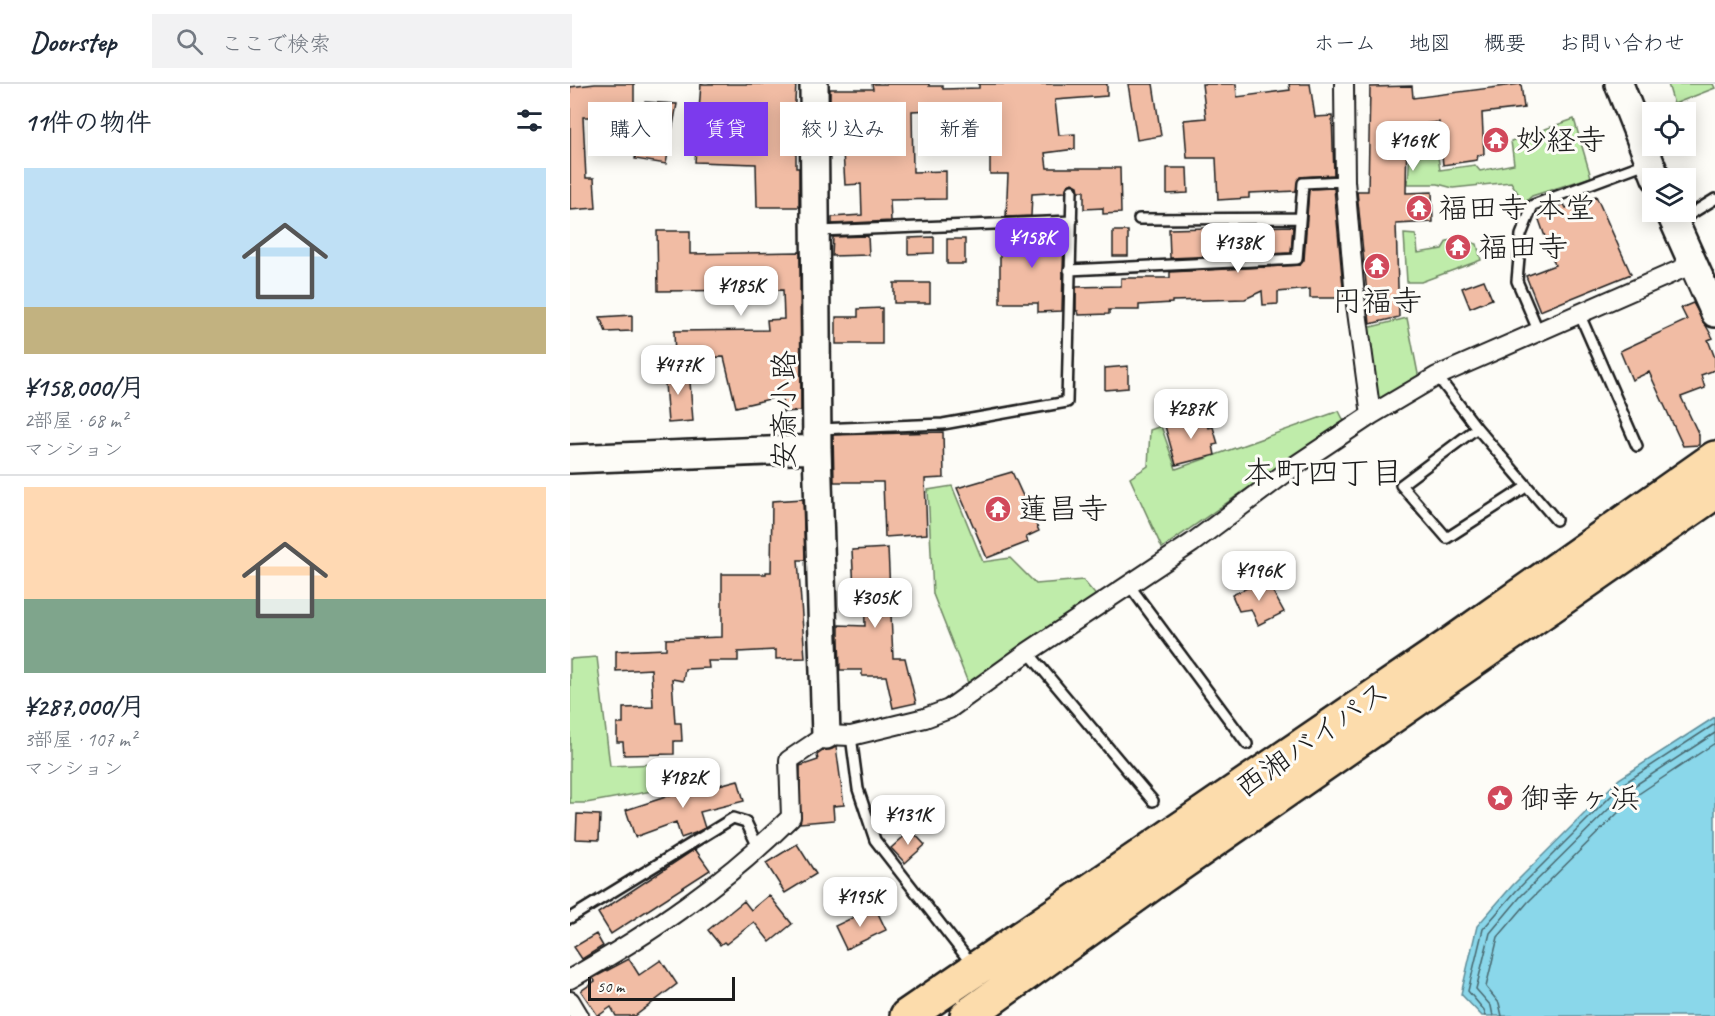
<!DOCTYPE html>
<html lang="ja">
<head>
<meta charset="utf-8">
<style>
  :root { --surface:#fff; --page:#f2f2f3; --text:#1f2937; --muted:#747a83; --line:#e0e1e3; --accent:#7c3aed }
  body { margin:0; font-family:Caveat,"Klee One",sans-serif; background:var(--page); color:var(--text); height:100vh; display:flex; flex-direction:column; font-size:22px; white-space:nowrap }
  * { box-sizing:border-box; margin:0 }
  p { font-size:20px; color:var(--muted) }
  .icon { flex:none; width:33px; height:33px; fill:none; stroke:currentColor; stroke-width:2; stroke-linecap:round; stroke-linejoin:round }
  .map { position:relative; flex:1; overflow:hidden }
  .side { display:flex; flex-direction:column; background:var(--surface); width:570px }
  .side>* { flex:none }
  .top-card { position:absolute; left:18px; top:18px; width:570px; height:54px; display:flex; gap:12px }
  .fabs { position:absolute; left:1072px; top:18px; display:grid; gap:12px }
  .fabs a { display:grid; place-items:center; width:54px; height:54px; border-radius:0px; background:var(--surface); box-shadow:0 3px 15px #0003; font-size:30px }
  .scale { position:absolute; left:18px; bottom:15px; width:147px; box-sizing:border-box; padding-left:6px; border:3px solid #1c1c1c; border-top:0; font-size:16px; line-height:21px; white-space:nowrap; color:#1c1c1c; -webkit-text-stroke:4px #fdfcf7; paint-order:stroke }
  .price { position:absolute; translate:-50% -51px; padding:0 14px; border-radius:12px; background:#fff; color:#222; font-size:20px; line-height:39px; filter:drop-shadow(0 2px 3px #0008) }
  .price::after { content:''; position:absolute; left:50%; top:36px; width:18px; height:14px; margin-left:-9px; background:inherit; clip-path:polygon(0 0,100% 0,50% 100%) }
  .price.selected { background:var(--accent); color:#fff }
  ul { padding:0; list-style:none }
  li { display:grid; align-content:center; gap:12px; height:318px; padding:0 24px }
  li+li { border-top:2px solid var(--line) }
  li span { display:grid; place-items:center; height:186px; border-radius:0px; color:#555 }
  li>.icon { margin-inline-start:auto }
  span .icon { width:108px; height:108px; fill:#fffc; stroke-width:1 }
  li b { font-size:26px }
  h2 { display:flex; justify-content:space-between; align-items:center; height:72px; padding:0 24px; font-size:26px }
  .pill { padding:0 21px; border-radius:0px; background:var(--surface); box-shadow:0 3px 15px #0003; font-size:21px; line-height:54px }
  .pill.selected { background:var(--accent); color:#fff }
  header { display:flex; align-items:center; gap:36px; box-sizing:border-box; height:84px; padding:0 30px; background:var(--surface); border-bottom:2px solid var(--line) }
  header strong { font-size:28px }
  nav { display:flex; gap:33px; margin-inline-start:auto; font-size:21px }
  .search { width:420px; height:54px; background:var(--page); display:flex; align-items:center; gap:15px; box-sizing:border-box; padding:0 21px; border-radius:0px; color:var(--muted); font-size:22px }
  main { display:flex; flex:1; min-height:0 }
  .map>svg:first-child { display:block }
</style>
</head>
<body>
<header>
<strong>Doorstep</strong>
<div class="search"><svg class="icon" aria-label="search" viewBox="0 0 24 24"><circle cx="10" cy="10" r="6"/><path d="M15 15l6 6"/></svg>ここで検索</div>
<nav><a>ホーム</a><a>地図</a><a>概要</a><a>お問い合わせ</a></nav>
</header>
<main>
<section class="side">
<h2>11件の物件<svg class="icon" aria-label="filters" viewBox="0 0 24 24"><path d="M4 7h16M4 17h16"/><circle cx="9" cy="7" r="2"/><circle cx="15" cy="17" r="2"/></svg></h2>
<ul>
<li><span style="background:linear-gradient(#bfe0f5 75%,#c2b280 0)"><svg class="icon" aria-label="home" viewBox="0 0 24 24"><path d="M3 11l9-7 9 7M6 9v11h12V9"/></svg></span><div><b>¥158,000/月</b><p>2部屋 · 68 m²</p><p>マンション</p></div></li>
<li><span style="background:linear-gradient(#ffd9b3 60%,#7fa58c 0)"><svg class="icon" aria-label="home" viewBox="0 0 24 24"><path d="M3 11l9-7 9 7M6 9v11h12V9"/></svg></span><div><b>¥287,000/月</b><p>3部屋 · 107 m²</p><p>マンション</p></div></li>
</ul>
</section>
<div class="map">
<svg width="1145" height="932" viewBox="0 0 1145 932">
  <rect width="100%" height="100%" fill="#fdfcf7"/>
  <filter id="ink" filterUnits="userSpaceOnUse"><feTurbulence type="fractalNoise" baseFrequency=".0167" numOctaves="2"/><feDisplacementMap in="SourceGraphic" scale="12" xChannelSelector="R" yChannelSelector="G"/><feConvolveMatrix kernelMatrix="1 2 1 2 8 2 1 2 1" color-interpolation-filters="sRGB"/></filter>
  <g filter="url(#ink)">
    <!-- green -->
    <path fill="#bfecaa" stroke="#6e8463" stroke-width="1.5" d="M1098 0H1143L1145 4 1104 20Z
      M1004 35 1021 93 962 112 954 119 941 98 883 104 868 100H838L841 49 864 47 870 86 905 81 910 87 944 80 941 57Z
      M834 150 846 151 848 169 872 165 877 157 891 155 907 160 911 176 851 198H837Z
      M837 234 849 295 804 322 793 245Z
      M769 327 774 337 592 464 560 394 578 382 580 346 591 342 606 385Z
      M382 402 413 478 440 474 466 500 513 496 529 515 398 599 363 510 358 406Z
      M27 573 40 682 107 679 110 702 16 719H0V575Z"/>
    <!-- water -->
    <path fill="#8ad7ea" stroke="#5e8c98" stroke-width="1.5" d="M1145 633V932H912L891 910 907 842 942 802 1049 695Z"/>
    <g fill="none" stroke-linecap="round" stroke-linejoin="round">
      <!-- shore -->
      <path stroke="#48676e" stroke-width="1.5" d="M916 932 914 926 898 907 913 845 946 807 1053 700 1145 640
        M923 932 921 922 906 905 920 849 951 812 1058 706 1145 649
        M932 932 929 919 916 903 928 853 958 818 1064 713 1145 659"/>
    </g>
    <!-- building -->
    <path fill="#f1bca4" stroke="#1c1c1c" stroke-width="1.5" d="M25 0H64V28L21 29 22 33H13L16 94H24L26 124 0 126V3Z
      M131 0H226L223 52H226V84H229V123H187L186 80 125 78Z
      M302 0H359V2H373V5L409 4V0H537V12L485 16 489 51 505 50V65L475 69 477 84H550L551 129 533 130V124L514 125V107H509L508 102 502 99 497 102 495 108 462 110 461 132 436 133 438 90H420V48H412V43L381 44 380 25 342 27 343 88 376 87V115L320 116 321 137 262 140V133L292 131 291 100 275 101 271 33 260 34V5H303Z
      M558 0H583L591 52 567 56Z
      M632 0H666L667 13 720 6 719 0H740L745 33 762 32 764 91 730 93 726 107 679 109V114L648 116 646 74H617L614 36 636 34Z
      M951 0 954 24 912 29 914 70 908 71 907 76 873 81 869 38 837 42 836 109 862 108 863 138 826 140 829 233 800 240 787 107H798L800 3 842 2 843 14Z
      M75 18 107 20 96 80 65 75Z
      M597 84H617L618 109 597 110Z
      M764 104 774 214H740V205L708 208V220L693 221 692 207 675 215 602 217V219L569 221V226H539V230L509 231 508 227H506V203L551 202V194H600V188L730 181 734 176 739 105Z
      M1026 112 1061 190 970 227 956 192 985 181 967 130 994 120 996 124Z
      M723 142 721 169 600 174 599 145Z
      M461 145V148L494 150 492 227 468 228V219H430V151H436V146Z
      M87 147H120V170L230 168 231 327 213 328 212 312 166 323 154 273 105 274 104 247 198 246 197 236 214 235 213 206 88 207Z
      M543 147H558V172H543Z
      M298 152 299 171 262 172 263 153Z
      M364 153V169L338 170V154Z
      M377 155H395V180H377Z
      M914 196 922 215 900 224 892 204Z
      M324 199H360V219H324Z
      M1123 219 1143 254 1138 256 1145 274V286L1131 291 1135 304 1111 313 1129 351V361L1113 362 1079 288 1062 296 1050 267 1117 236 1111 224Z
      M312 224V260H266V233H288V225Z
      M62 231V247L36 248 30 233Z
      M558 282V304L535 306V284Z
      M119 285 123 337 98 339 94 286Z
      M634 331 638 344 643 343 648 360 643 361 645 371 606 381 595 342Z
      M373 348 374 394 355 395 357 450 315 453 313 398H264L263 351Z
      M442 388 469 447 456 453 458 458 417 474 387 404Z
      M233 415 235 476H228L235 574 206 575V566L168 568V577H138L139 584 115 585 113 597 102 595 105 639H111L112 657H104V670L54 671 53 658H47V640H53V624L83 623 81 585 46 587V567L96 565V555L152 553V490H196V488H201L202 417Z
      M318 464 323 574H335L346 619 323 624 316 592H292V586H270L269 556V541L295 542 294 506H284L282 466Z
      M696 495 714 528 688 541 681 525 669 527 662 511Z
      M266 663 274 721 263 722 264 736 230 739V682L248 676 247 671 254 666Z
      M168 696 174 717 130 728 135 744 125 749 111 754 106 738 65 753 56 726 129 702 130 706Z
      M7 730 30 731 29 756 6 755Z
      M341 746 355 761 335 779 321 764Z
      M227 760 246 790 215 809 196 779Z
      M125 765 140 786 41 850 28 829Z
      M199 811 222 840 200 858 184 838 156 860 154 858 150 861 138 846 174 817 181 826Z
      M305 823 316 846 276 865 265 842Z
      M26 850 33 862 12 875 4 863Z
      M59 875 69 891 91 876 107 900 65 932H46L41 923 28 932 11 907 25 897 23 894Z"/>
    <g fill="none" stroke-linecap="round" stroke-linejoin="round">
      <defs>
        <path id="lane" d="M569 135 730 134
          M1106 139 1145 115
          M249 147 502 137
          M499 186 727 175 733 99 775 97
          M1009 229 1067 362
          M968 246 947 197 951 151 963 121 1076 79
          M867 292 907 344 986 436
          M907 344 831 401 877 454 956 403
          M249 345 373 340 497 318 502 106
          M559 501 677 660
          M458 568 583 717
          M281 652 288 705 305 756 397 874
          M0 834 163 734 176 738 189 765"/>
        <path id="street" d="M774 0 775 97 785 213 801 331
          M0 895C81 849 155 799 221 733L219 676 256 651 281 652 355 634 379 625 458 568 622 459 726 381 801 331 867 292 1123 180
          M0 917 9 932"/>
        <path id="secondary" d="M244 0 247 365 256 651
          M1049 0 1086 94
          M1100 128 1145 229
          M0 375 247 365"/>
        <path id="highway" d="M337 932 884 558 1145 374
          M397 932 591 793 1145 408"/>
      </defs>
      <!-- lane casing -->
      <use href="#lane" stroke="#1c1c1c" stroke-width="14"/>
      <!-- street casing -->
      <use href="#street" stroke="#1c1c1c" stroke-width="22"/>
      <!-- secondary casing -->
      <use href="#secondary" stroke="#1c1c1c" stroke-width="32"/>
      <!-- highway casing -->
      <use href="#highway" stroke="#1c1c1c" stroke-width="38"/>
      <!-- lane -->
      <use href="#lane" stroke="#fdfcf7" stroke-width="9"/>
      <!-- street -->
      <use href="#street" stroke="#fdfcf7" stroke-width="18"/>
      <!-- secondary -->
      <use href="#secondary" stroke="#fdfcf7" stroke-width="27"/>
      <!-- highway -->
      <use href="#highway" stroke="#fcdcac" stroke-width="33"/>
    </g>
  </g>
  <!-- icons -->
  <defs>
    <symbol id="temple-disc" viewBox="-11 -11 22 22"><circle r="9.5" fill="#d1495b" stroke="#fdfcf7"/><path d="M0-6L5-2H3V0L6.5 2.5H4V6H1.5V3h-3V6H-4V2.5H-6.5L-3 0V-2H-5Z" fill="#fff"/></symbol>
    <symbol id="sight-disc" viewBox="-11 -11 22 22"><circle r="9.5" fill="#d1495b" stroke="#fdfcf7"/><path d="M0-6L1.8-2.2L6-1.7L2.9 1.2L3.7 5.4L0 3.3L-3.7 5.4L-2.9 1.2L-6-1.7L-1.8-2.2Z" fill="#fff"/></symbol>
  </defs>
  <g fill-rule="evenodd">
    <use href="#temple-disc" x="911" y="41" width="30" height="30"/>
    <use href="#temple-disc" x="834" y="109" width="30" height="30"/>
    <use href="#temple-disc" x="873" y="148" width="30" height="30"/>
    <use href="#temple-disc" x="792" y="167" width="30" height="30"/>
    <use href="#temple-disc" x="413" y="410" width="30" height="30"/>
    <use href="#sight-disc" x="915" y="699" width="30" height="30"/>
  </g>
  <g text-anchor="middle" dominant-baseline="central" stroke-width="6" stroke-linejoin="round" paint-order="stroke">
    <!-- poi labels -->
    <g font-size="30" fill="#1c1c1c" stroke="#fdfcf7" text-anchor="start">
      <text x="946" y="56">妙経寺</text>
      <text x="868" y="124">福田寺 本堂</text>
      <text x="908" y="163">福田寺</text>
      <text x="807" y="217" text-anchor="middle">円福寺</text>
      <text x="448" y="425">蓮昌寺</text>
      <text x="950" y="714">御幸ヶ浜</text>
    </g>
    <!-- street labels -->
    <g font-size="30" fill="#1c1c1c" stroke="#fdfcf7">
      <text transform="translate(214 326) rotate(-90)">安斎小路</text>
      <text transform="translate(742 655) rotate(-35)">西湘バイパス</text>
    </g>
    <!-- neighbourhood labels -->
    <g font-size="32" fill="#1c1c1c" stroke="#fdfcf7">
      <text x="753" y="388">本町四丁目</text>
    </g>
  </g>
</svg>
<div class="fabs">
<a><svg class="icon" aria-label="locate" viewBox="0 0 24 24"><circle cx="12" cy="12" r="6"/><path d="M12 2v4M12 18v4M2 12h4M18 12h4"/></svg></a>
<a><svg class="icon" aria-label="layers" viewBox="0 0 24 24"><path d="M12 4l9 5-9 5-9-5zM3 14l9 5 9-5"/></svg></a>
</div>
<div class="scale">50 m</div>
<b class="price" style="left:843px;top:88px">¥169K</b>
<b class="price selected" style="left:462px;top:185px">¥158K</b>
<b class="price" style="left:668px;top:190px">¥138K</b>
<b class="price" style="left:171px;top:233px">¥185K</b>
<b class="price" style="left:108px;top:312px">¥477K</b>
<b class="price" style="left:621px;top:356px">¥287K</b>
<b class="price" style="left:689px;top:518px">¥196K</b>
<b class="price" style="left:305px;top:545px">¥305K</b>
<b class="price" style="left:113px;top:725px">¥182K</b>
<b class="price" style="left:338px;top:762px">¥131K</b>
<b class="price" style="left:290px;top:844px">¥195K</b>
<div class="top-card">
<a class="pill">購入</a>
<a class="pill selected">賃貸</a>
<a class="pill">絞り込み</a>
<a class="pill">新着</a>
</div>
</div>
</main>
</body>
</html>
